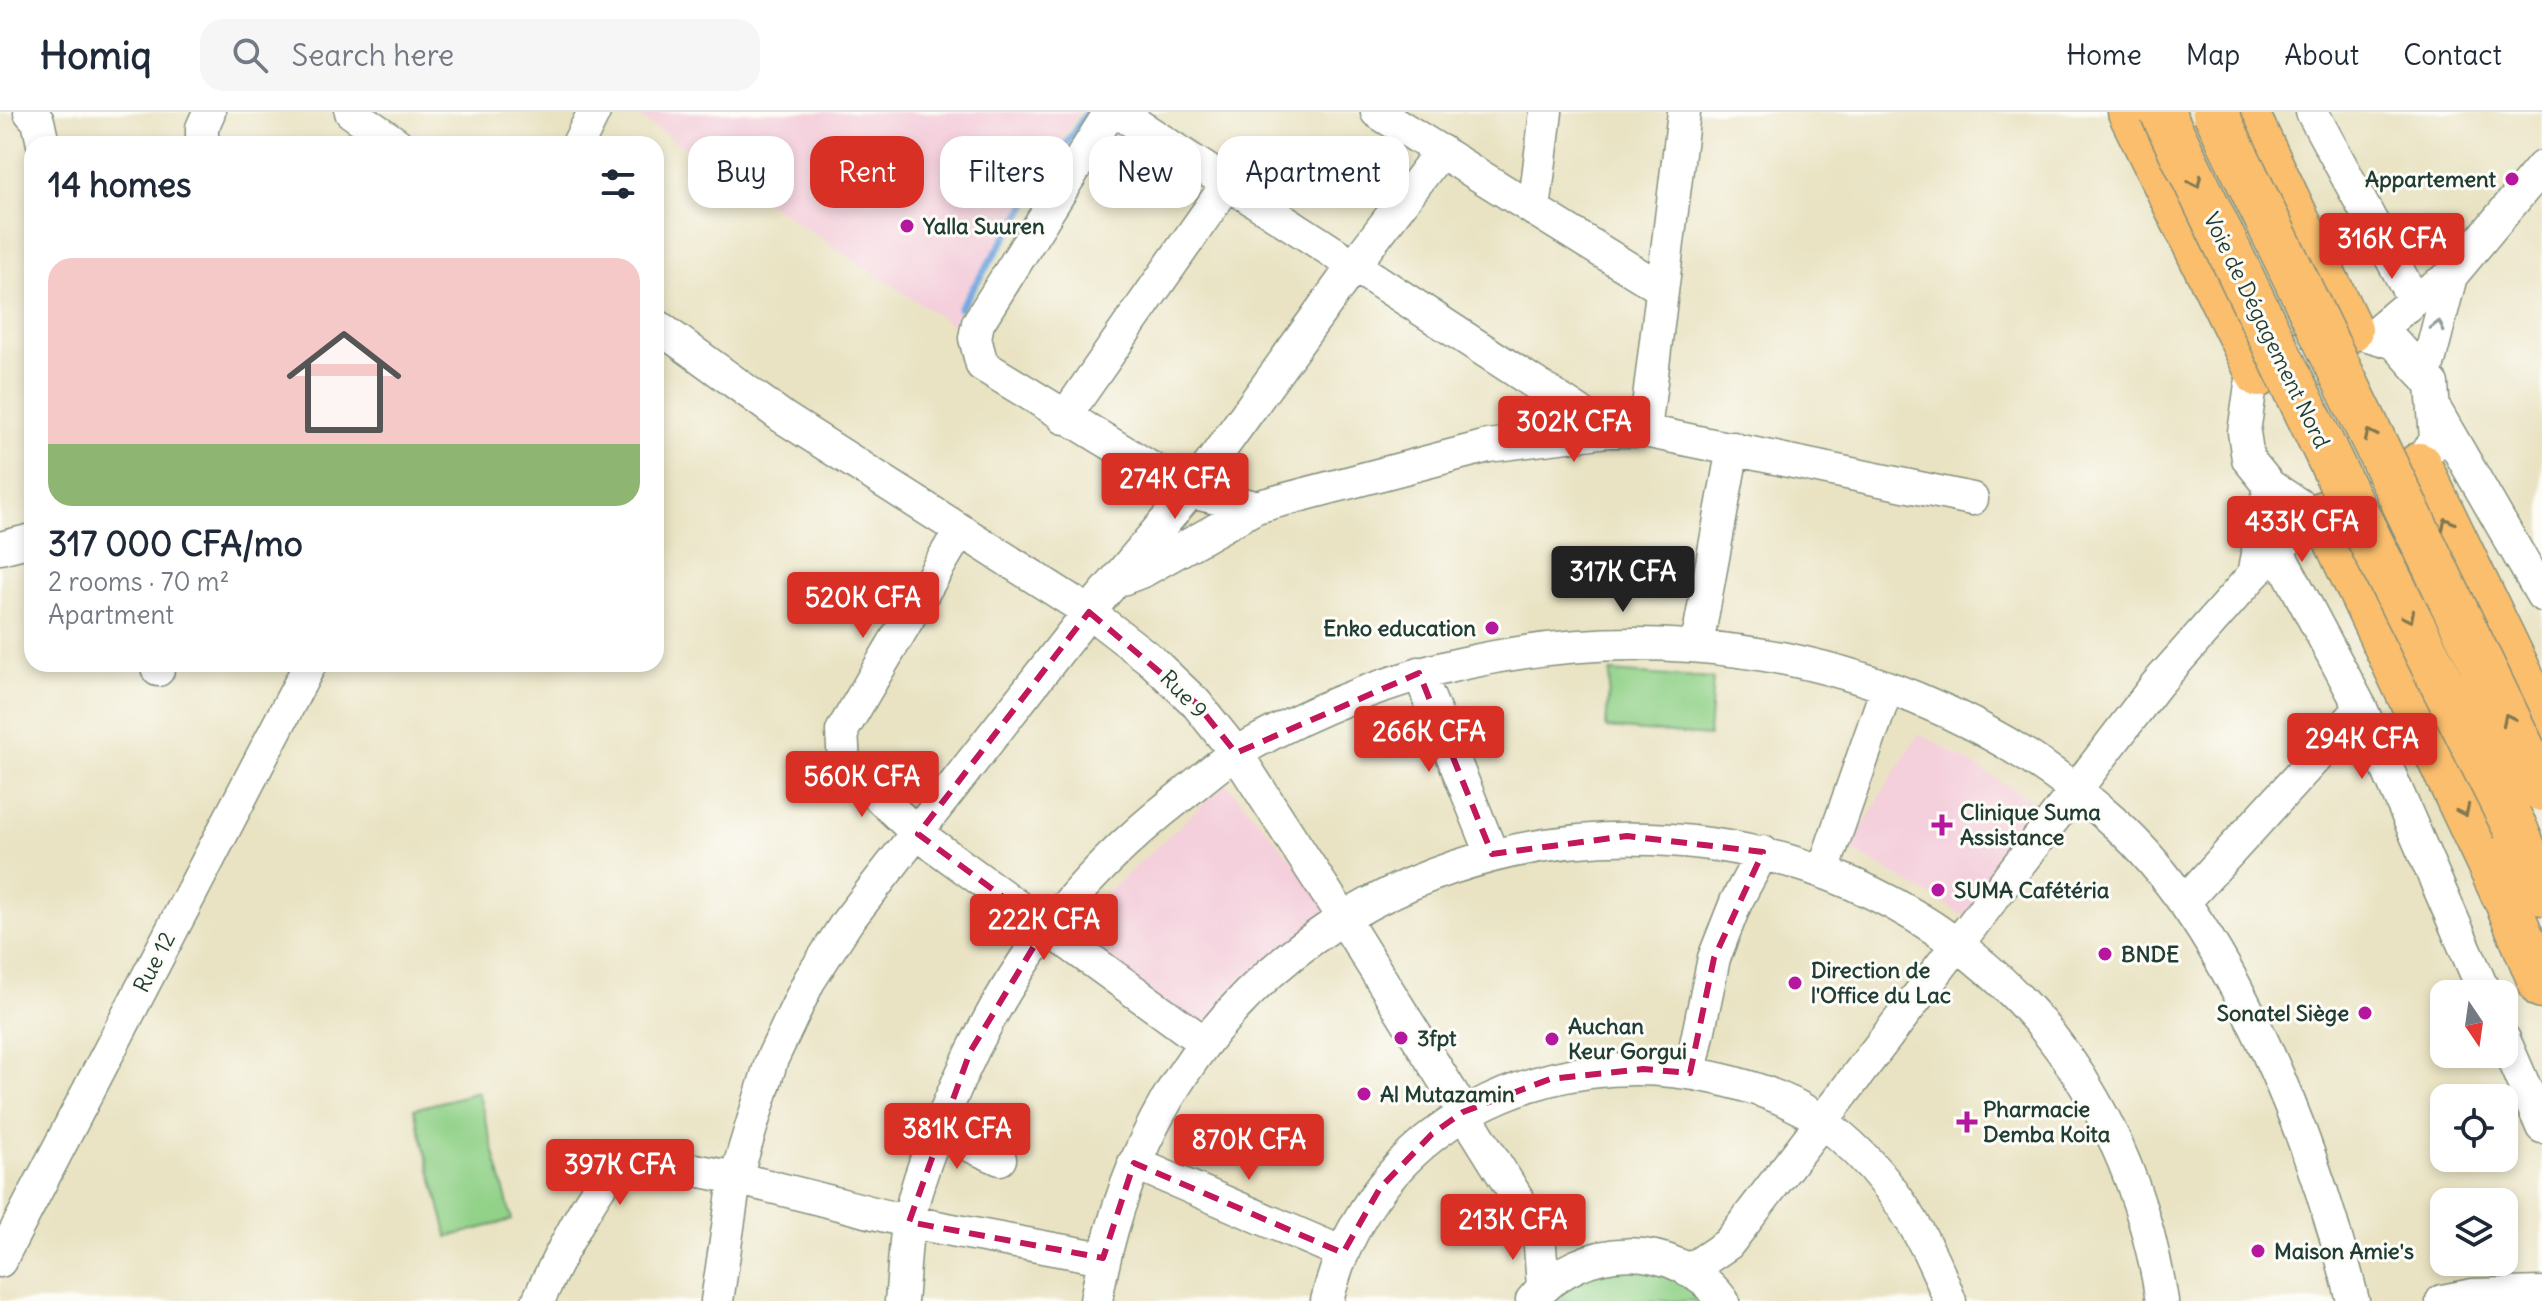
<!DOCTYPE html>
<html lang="en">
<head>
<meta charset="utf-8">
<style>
  :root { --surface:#fff; --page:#f6f6f7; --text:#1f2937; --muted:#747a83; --line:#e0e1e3; --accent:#d93025 }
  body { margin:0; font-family:Delius,sans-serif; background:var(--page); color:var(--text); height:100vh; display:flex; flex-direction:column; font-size:30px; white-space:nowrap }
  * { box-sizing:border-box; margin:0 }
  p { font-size:26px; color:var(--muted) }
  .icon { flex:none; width:44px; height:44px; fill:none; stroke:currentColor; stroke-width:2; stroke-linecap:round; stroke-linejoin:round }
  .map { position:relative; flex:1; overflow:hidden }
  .panel { position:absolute; left:24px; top:24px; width:640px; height:536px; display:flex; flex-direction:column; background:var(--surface); border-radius:24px; box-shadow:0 4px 12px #0003 }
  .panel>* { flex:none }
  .banner { position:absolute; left:688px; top:24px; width:760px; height:72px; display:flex; gap:16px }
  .needle { width:52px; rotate:167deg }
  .fabs { position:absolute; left:2430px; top:868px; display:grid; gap:16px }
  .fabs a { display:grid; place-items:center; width:88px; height:88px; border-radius:16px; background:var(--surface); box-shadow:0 4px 12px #0003; font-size:40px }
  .price { position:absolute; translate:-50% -68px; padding:0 18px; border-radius:8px; background:var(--accent); color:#fff; font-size:26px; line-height:52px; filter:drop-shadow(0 2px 4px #0008) }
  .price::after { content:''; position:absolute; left:50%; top:48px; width:24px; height:18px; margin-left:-12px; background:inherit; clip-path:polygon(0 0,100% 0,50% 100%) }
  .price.on { background:#222; color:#fff }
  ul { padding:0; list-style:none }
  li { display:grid; align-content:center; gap:16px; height:424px; padding:0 24px }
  li span { display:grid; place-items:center; height:248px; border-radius:24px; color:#555 }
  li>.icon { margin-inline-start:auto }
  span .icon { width:144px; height:144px; fill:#fffc; stroke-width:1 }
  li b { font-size:34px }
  h2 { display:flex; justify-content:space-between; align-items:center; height:96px; padding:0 24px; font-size:34px }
  .tag { padding:0 28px; border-radius:24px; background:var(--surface); box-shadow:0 4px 12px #0003; font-size:28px; line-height:72px }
  .tag.on { background:var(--accent); color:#fff }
  header { display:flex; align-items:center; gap:48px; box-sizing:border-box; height:112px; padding:0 40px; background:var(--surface); border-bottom:2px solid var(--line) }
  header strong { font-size:38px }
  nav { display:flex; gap:44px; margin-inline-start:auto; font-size:28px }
  .search { width:560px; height:72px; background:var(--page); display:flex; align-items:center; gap:20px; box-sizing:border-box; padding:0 28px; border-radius:24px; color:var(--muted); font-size:30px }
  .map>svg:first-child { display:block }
</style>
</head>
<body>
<header>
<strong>Homiq</strong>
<div class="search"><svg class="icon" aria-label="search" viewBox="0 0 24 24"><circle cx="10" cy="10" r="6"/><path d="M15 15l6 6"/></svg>Search here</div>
<nav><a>Home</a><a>Map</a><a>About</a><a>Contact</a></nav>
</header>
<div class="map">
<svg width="2542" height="1189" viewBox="0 0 2542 1189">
  <rect width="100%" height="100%" fill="#fdfcf7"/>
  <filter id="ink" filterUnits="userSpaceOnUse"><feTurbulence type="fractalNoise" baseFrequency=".0125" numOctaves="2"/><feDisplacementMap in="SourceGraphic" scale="16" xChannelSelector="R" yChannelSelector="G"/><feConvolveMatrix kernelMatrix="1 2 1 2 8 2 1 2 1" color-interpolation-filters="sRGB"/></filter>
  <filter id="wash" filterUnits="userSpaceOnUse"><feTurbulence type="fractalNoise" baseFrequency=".006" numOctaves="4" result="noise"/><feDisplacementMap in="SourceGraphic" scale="32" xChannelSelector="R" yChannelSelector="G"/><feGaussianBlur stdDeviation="1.8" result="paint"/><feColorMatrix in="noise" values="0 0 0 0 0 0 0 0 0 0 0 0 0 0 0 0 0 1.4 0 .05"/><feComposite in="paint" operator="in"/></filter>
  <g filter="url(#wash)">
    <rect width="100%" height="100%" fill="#e9e3c3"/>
    <!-- built -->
    <path fill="#f4cfdc" d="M641 0H1079L952 213 637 4Z
      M1919 621 2035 690 1966 805 1849 736Z
      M1226 671 1343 806 1205 931 1058 826Z"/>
    <!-- green -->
    <path fill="#91d188" stroke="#58875e" stroke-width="2" d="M1610 560 1713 567 1709 624 1606 616Z
      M478 980 512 1108 448 1125 414 997Z
      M1592 1153 1668 1156 1711 1189H1541Z"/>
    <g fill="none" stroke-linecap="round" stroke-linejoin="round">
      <!-- stream -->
      <path stroke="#72a8e0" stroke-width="7" d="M960 196 1087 0"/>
    </g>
  </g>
  <g filter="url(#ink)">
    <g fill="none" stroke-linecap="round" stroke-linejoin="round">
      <defs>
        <path id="minor" d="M30 0 38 9 43 32
          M351 0 397 32
          M1110 0 978 211 975 226 982 253 1190 380 1256 395 1488 334 1608 319H1645L1972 387
          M1118 0 1608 319
          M1377 0 1662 177
          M2312 0 2414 188
          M202 32V16L209 0
          M578 32 594 0
          M1534 98 1546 0
          M656 213 784 306 1089 500 1151 548 1196 591 1236 641 1343 806 1539 1121 1543 1175
          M2350 218 2395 231 2432 272 2436 328 2411 364 2342 399 2313 402 2270 374 2248 347 2244 320 2251 273 2267 253 2327 221Z
          M2371 224 2414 188 2451 164 2542 55
          M2425 265 2451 164
          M2436 299 2542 483
          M1064 306 1228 71
          M1645 319 1684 0
          M959 420 842 619 844 652 918 722 1205 931
          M0 436 32 428
          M2277 438 2361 596 2485 882
          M2253 463 2270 374
          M1122 467 1143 459 1256 395
          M1697 533 1733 336
          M156 552 158 558
          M1419 561 1492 742
          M1823 759 1887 576
          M2185 789 2361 596
          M2504 927 2542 1015
          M1690 961 1714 846 1736 790 1763 740
          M937 1019 1000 1047
          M1134 1051 1343 1141
          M0 1149 310 552
          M1688 1159 1728 1132 2156 573 2253 463 2313 402
          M1532 1188C1580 1129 1676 1125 1723 1189
          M538 1189C550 1163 597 1065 619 1054 654 1037 860 1100 911 1110 975 1123 1039 1134 1103 1146
          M717 1189 735 1068 772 947 809 869 847 810 1089 500 1190 380 1354 153 1441 39
          M901 1189C904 1164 904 1138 908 1114 915 1072 933 1029 949 991 1002 864 1071 770 1180 685 1199 670 1219 651 1240 639 1513 479 1877 495 2116 712 2233 818 2316 1038 2353 1189
          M1096 1189C1199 572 2067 573 2162 1189
          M1327 1189C1370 1013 1545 928 1715 966 1751 974 1791 987 1821 1009 1883 1053 1924 1119 1950 1189
          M2442 1189 2473 1183 2542 1181"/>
        <path id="highway" d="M2130 0 2259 263
          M2246 0 2350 218
          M2419 353 2542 607
          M2323 401 2507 790 2542 874
          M2515 716 2542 781"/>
      </defs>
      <!-- minor casing -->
      <use href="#minor" stroke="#84907c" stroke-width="35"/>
      <!-- highway casing -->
      <use href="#highway" stroke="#84907c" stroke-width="47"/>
      <!-- minor -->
      <use href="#minor" stroke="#fff" stroke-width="32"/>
      <!-- highway -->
      <use href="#highway" stroke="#fabe6d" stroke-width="44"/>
      <defs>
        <path id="highway-bridge" d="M2162 0 2338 365 2515 716
          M2215 0 2542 677"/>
      </defs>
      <!-- highway-bridge casing -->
      <use href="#highway-bridge" stroke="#84907c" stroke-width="47" stroke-linecap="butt"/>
      <!-- highway-bridge -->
      <use href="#highway-bridge" stroke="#fabe6d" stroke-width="44"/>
    </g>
    <!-- one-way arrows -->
    <defs><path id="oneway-chevron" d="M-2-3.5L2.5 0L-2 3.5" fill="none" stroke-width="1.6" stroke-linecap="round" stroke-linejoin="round" transform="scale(2)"/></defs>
    <g stroke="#82774e">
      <use href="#oneway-chevron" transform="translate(2196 70) rotate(64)"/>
      <use href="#oneway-chevron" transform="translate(2370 323) rotate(-116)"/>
      <use href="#oneway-chevron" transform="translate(2447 411) rotate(-116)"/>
      <use href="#oneway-chevron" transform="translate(2409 505) rotate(63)"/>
      <use href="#oneway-chevron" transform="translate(2508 607) rotate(-116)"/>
      <use href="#oneway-chevron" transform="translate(2464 699) rotate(65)"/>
    </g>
    <use stroke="#8f9e9a" href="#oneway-chevron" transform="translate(2438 214) rotate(-76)"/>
  </g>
  <!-- marked area -->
  <path fill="none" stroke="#c2185b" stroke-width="6" stroke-dasharray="16 10" stroke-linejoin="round" d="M1089 500 1196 591 1236 641 1419 561 1492 742 1627 724 1763 740 1714 846 1690 961 1643 957 1550 967 1463 1000 1432 1022 1380 1076 1343 1141 1134 1051 1103 1146 909 1110 970 940 1045 816 918 722Z"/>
  <!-- markers -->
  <g fill="#b5179e" stroke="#fdfcf7" stroke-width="3">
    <circle cx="2512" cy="67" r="8"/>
    <circle cx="907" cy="114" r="8"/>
    <circle cx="1492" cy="516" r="8"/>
    <path d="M1938 701h8v8h8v8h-8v8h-8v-8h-8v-8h8z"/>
    <circle cx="1938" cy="778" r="8"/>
    <circle cx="2105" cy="842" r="8"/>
    <circle cx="1795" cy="871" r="8"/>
    <circle cx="2365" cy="901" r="8"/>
    <circle cx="1401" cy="926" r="8"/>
    <circle cx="1552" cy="927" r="8"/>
    <circle cx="1364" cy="982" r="8"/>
    <path d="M1963 998h8v8h8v8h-8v8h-8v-8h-8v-8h8z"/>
    <circle cx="2258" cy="1139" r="8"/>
  </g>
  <g text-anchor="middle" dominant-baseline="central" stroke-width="6" stroke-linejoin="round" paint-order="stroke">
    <!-- poi labels -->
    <g font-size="22" font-weight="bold" fill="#1f3d34" stroke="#fdfcf7" text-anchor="start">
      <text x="2496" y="67" text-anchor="end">Appartement</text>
      <text x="923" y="114">Yalla Suuren</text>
      <text x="1476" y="516" text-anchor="end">Enko education</text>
      <text x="1960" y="700">Clinique Suma<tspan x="1960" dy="25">Assistance</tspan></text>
      <text x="1954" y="778">SUMA Cafétéria</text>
      <text x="2121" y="842">BNDE</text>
      <text x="1811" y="858">Direction de<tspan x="1811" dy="25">l'Office du Lac</tspan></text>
      <text x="2349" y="901" text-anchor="end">Sonatel Siège</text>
      <text x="1568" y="914">Auchan<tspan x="1568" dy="25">Keur Gorgui</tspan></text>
      <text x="1417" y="926">3fpt</text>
      <text x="1380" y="982">Al Mutazamin</text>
      <text x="1983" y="997">Pharmacie<tspan x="1983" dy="25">Demba Koita</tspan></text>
      <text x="2274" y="1139">Maison Amie's</text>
    </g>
    <!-- street labels -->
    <g font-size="22" fill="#1f3d34" stroke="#fdfcf7">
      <text transform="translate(2267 218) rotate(64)">Voie de Dégagement Nord</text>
      <text transform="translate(1184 582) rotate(46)">Rue 9</text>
      <text transform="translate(154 850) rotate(-63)">Rue 12</text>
    </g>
  </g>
</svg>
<div class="fabs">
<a><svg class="needle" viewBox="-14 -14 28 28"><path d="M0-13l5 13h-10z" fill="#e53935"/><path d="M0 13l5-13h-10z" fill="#747a83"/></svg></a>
<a><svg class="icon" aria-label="locate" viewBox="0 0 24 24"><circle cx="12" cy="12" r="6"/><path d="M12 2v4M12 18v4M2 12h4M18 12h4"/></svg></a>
<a><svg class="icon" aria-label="layers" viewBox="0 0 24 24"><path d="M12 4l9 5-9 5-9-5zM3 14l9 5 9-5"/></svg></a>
</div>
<b class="price" style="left:2392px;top:169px">316K CFA</b>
<b class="price" style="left:1574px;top:352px">302K CFA</b>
<b class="price" style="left:1175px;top:409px">274K CFA</b>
<b class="price" style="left:2302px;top:452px">433K CFA</b>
<b class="price on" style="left:1623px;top:502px">317K CFA</b>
<b class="price" style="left:863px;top:528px">520K CFA</b>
<b class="price" style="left:1429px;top:662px">266K CFA</b>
<b class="price" style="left:2362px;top:669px">294K CFA</b>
<b class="price" style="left:862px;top:707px">560K CFA</b>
<b class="price" style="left:1044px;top:850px">222K CFA</b>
<b class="price" style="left:957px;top:1059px">381K CFA</b>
<b class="price" style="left:1249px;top:1070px">870K CFA</b>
<b class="price" style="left:620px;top:1095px">397K CFA</b>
<b class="price" style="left:1513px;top:1150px">213K CFA</b>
<div class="banner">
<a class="tag">Buy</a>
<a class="tag on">Rent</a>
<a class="tag">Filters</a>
<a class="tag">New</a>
<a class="tag">Apartment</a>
</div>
<section class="panel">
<h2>14 homes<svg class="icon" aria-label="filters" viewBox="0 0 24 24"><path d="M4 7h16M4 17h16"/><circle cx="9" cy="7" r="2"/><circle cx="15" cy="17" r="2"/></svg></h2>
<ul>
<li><span style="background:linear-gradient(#f6c9c9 75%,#8fb573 0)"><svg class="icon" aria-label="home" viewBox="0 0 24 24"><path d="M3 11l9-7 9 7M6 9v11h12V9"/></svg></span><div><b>317 000 CFA/mo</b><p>2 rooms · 70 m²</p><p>Apartment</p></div></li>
</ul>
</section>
</div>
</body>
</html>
